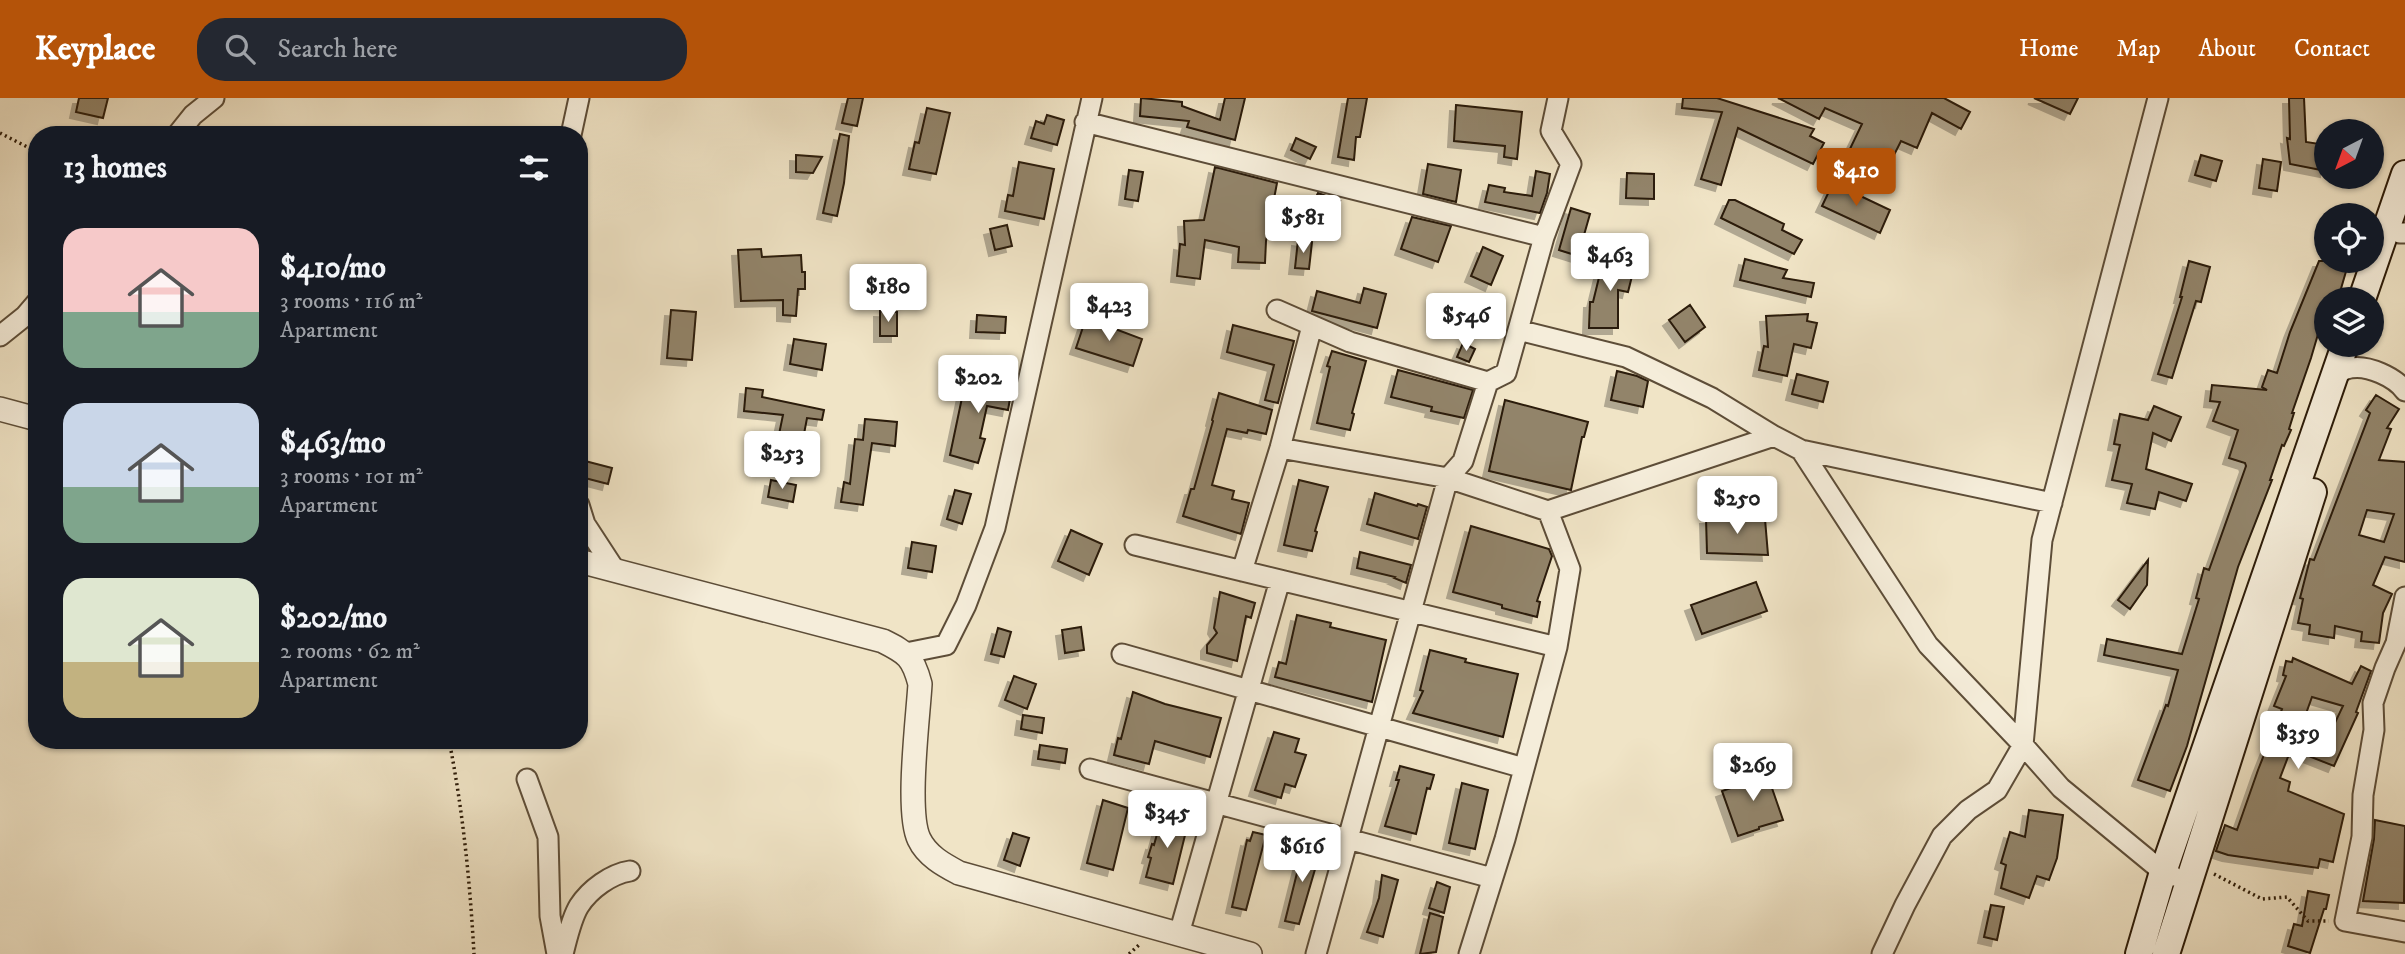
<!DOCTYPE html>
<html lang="en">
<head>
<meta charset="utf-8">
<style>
  :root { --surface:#171b24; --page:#242831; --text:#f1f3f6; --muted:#9ea1a6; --accent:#b45309 }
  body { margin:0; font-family:"IM FELL DW Pica",serif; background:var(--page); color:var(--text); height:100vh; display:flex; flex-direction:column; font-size:26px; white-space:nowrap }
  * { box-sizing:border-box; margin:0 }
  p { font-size:23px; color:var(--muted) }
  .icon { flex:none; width:38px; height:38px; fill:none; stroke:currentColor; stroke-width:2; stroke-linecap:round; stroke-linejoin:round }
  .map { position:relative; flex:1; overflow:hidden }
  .drawer { position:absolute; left:28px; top:28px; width:560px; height:623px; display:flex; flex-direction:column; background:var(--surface); border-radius:28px; box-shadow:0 2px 5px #0004 }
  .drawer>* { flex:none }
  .needle { width:46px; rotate:221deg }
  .controls { position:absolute; left:2314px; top:21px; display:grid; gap:14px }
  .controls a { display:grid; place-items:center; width:70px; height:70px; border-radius:50%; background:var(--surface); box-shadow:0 2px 5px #0004; font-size:35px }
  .price { position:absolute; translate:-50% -60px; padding:0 16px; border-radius:7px; background:#fff; color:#222; font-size:23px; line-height:46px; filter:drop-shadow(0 2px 4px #0008) }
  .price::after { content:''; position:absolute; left:50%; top:42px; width:21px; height:16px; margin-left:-10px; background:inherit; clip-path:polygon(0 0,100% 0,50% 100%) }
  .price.active { background:var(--accent); color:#fff }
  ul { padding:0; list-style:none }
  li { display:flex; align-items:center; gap:21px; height:175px; padding:0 35px }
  li span { display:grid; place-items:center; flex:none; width:196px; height:140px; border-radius:21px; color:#555 }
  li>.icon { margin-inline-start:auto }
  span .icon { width:84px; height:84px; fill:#fffc; stroke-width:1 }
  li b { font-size:30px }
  h2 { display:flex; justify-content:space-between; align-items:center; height:84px; padding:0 35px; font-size:30px }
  header { display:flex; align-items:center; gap:42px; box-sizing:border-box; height:98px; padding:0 35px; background:var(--accent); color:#fff }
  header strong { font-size:33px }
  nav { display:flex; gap:38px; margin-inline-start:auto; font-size:24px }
  .search { width:490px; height:63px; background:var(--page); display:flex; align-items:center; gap:18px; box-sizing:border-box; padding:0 24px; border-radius:28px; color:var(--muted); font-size:26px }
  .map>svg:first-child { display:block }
</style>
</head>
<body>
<header>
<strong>Keyplace</strong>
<div class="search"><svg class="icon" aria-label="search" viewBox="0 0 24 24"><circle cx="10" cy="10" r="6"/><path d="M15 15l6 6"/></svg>Search here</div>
<nav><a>Home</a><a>Map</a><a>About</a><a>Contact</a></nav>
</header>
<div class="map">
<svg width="2405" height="856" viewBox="0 0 2405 856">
  <defs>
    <filter id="shadow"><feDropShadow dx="-6" dy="6" stdDeviation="0" flood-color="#0004"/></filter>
  </defs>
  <rect width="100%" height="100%" fill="#f0e4c6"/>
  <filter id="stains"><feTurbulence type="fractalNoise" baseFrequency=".00286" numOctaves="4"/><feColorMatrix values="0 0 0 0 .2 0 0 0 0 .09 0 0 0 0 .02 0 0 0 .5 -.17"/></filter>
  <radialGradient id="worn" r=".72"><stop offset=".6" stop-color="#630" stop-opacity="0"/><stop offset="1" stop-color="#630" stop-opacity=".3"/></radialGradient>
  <!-- building -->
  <path fill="#92846b" stroke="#2c1b08" stroke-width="2" fill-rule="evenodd" filter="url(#shadow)" d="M79 0H108L103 20 76 14Z
    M848 0H863L857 28 842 25Z
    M1141 0 1182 4V8L1220 22 1225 0H1245L1235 42 1187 29 1189 23 1140 18Z
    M1348 0H1367L1360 39H1356L1354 62 1338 59Z
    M1683 0H1717L1814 31 1810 38 1824 45 1813 66 1738 30 1721 87 1701 81 1722 14 1682 10Z
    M1778 0H1944L1970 14 1961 31 1932 15 1917 50 1901 43 1885 75 1847 57 1862 26 1825 10 1819 21Z
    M2034 0H2078L2070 16Z
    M2289 0H2304L2306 44 2326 47V73L2290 66 2287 40 2290 41Z
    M1456 7 1522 14 1517 61 1504 59 1505 48 1454 43Z
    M927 10 950 15 936 76 909 71 915 44 919 45Z
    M1047 17 1064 22 1057 47 1031 40 1036 23 1044 26Z
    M840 36 849 38 844 85 837 118 823 115Z
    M1296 40 1316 49 1310 61 1291 52Z
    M796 57 822 59 813 75 796 74Z
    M2201 57 2222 63 2216 83 2195 77Z
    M2263 61 2281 64 2277 93 2259 90Z
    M1019 64 1054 71 1044 121 1005 113 1008 97 1013 98Z
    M1428 66 1461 72 1456 104 1423 96Z
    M1215 69 1277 85 1266 143 1265 165 1238 164 1239 149 1205 142 1200 181 1177 178 1180 146 1185 147 1184 123 1204 122Z
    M1129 72 1143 74 1138 103 1125 101Z
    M1536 73 1550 76 1547 95 1540 115 1485 104 1489 87 1505 90 1504 94 1532 98Z
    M1627 75 1654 76V101L1626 100Z
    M1833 85 1890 112 1880 135 1822 108Z
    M1318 95 1340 103 1329 125 1308 115Z
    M1729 102H1735L1784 126 1782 132 1802 142 1794 156 1721 120Z
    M1571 110 1590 116 1578 158 1559 152Z
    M1412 119 1451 128 1438 164 1401 151Z
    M1007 127 1012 148 995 152 990 131Z
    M1298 142 1312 144 1309 171 1295 170Z
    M1483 149 1503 158 1491 187 1471 178Z
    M761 151 762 159 801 157 802 174H805V191H798L796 218 783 217V202L741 203 738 152Z
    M1604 159 1635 166 1628 194 1618 192V230H1589L1590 204H1593Z
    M1745 161 1787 172 1783 180 1814 185 1811 199 1740 182Z
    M2189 163 2210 169 2201 204 2196 203 2172 280 2158 276 2182 199H2180Z
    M2319 163H2349L2338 201H2326V209L2311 260 2292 315H2294L2289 331 2291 332 2284 348 2282 347 2270 382H2272L2238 469 2187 648 2170 693 2138 682 2166 607 2168 608 2178 572 2104 557 2107 541 2182 556 2199 501 2196 500 2204 470 2209 472 2246 368 2245 365 2229 360 2238 332 2213 323 2220 304 2210 303 2212 287 2267 292 2262 289 2268 272 2277 275 2290 234Z
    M1364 190 1386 196 1377 230 1312 213 1317 193 1360 205Z
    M1690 207 1705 229 1685 244 1669 222Z
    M671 212 696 214 692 262 667 260Z
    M880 213 897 214V238H880Z
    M1808 216 1807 223 1817 225 1811 250 1794 246 1787 278 1759 272 1764 248 1768 249 1766 218Z
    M977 217 1006 219 1005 235 976 234Z
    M1086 220 1142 241 1133 268 1076 250Z
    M1233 227 1294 243 1278 305 1265 302 1274 267 1227 254Z
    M794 241 826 246 822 272 790 266Z
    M1463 245 1475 251 1469 264 1457 259Z
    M1332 253 1366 263 1352 315 1354 316 1350 332 1317 325 1330 269 1327 268Z
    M1398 272 1473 292 1464 320 1431 313 1432 309 1391 299Z
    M1617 273 1637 278 1648 283 1643 309 1611 302Z
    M1797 276 1828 284 1823 304 1792 296Z
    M972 277 1013 284 1008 312 987 308 980 340 985 341 978 365 950 357 963 295 968 296Z
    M746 290 763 292 762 299 824 312 822 322 807 320 801 352 777 346 783 317 744 313Z
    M1219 295 1272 312 1266 336 1248 332 1247 335 1227 331 1212 387 1234 393 1232 401 1249 405 1241 436 1183 418 1191 391H1194L1213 323 1212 322Z
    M2376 297 2399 311 2387 330 2391 331 2379 362 2405 364V464L2385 459 2373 487 2392 496 2383 515 2379 545 2361 543 2362 534 2335 528 2334 540 2309 536 2310 527 2298 525 2303 501 2300 500 2310 461 2314 462 2370 315 2366 312ZM2367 412 2394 416 2384 444 2359 437Z
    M1505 302 1588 324 1584 339H1582L1571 392 1489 373Z
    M2154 308 2181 319 2171 343 2153 335 2146 371 2192 386 2186 403 2159 394 2155 411 2127 405 2132 386 2112 382 2120 347 2114 346 2120 316 2148 322Z
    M865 321 897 324 895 348 872 345 863 407 841 404 844 384 850 386 855 341 863 342Z
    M585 363 612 370 608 386 581 379Z
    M771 382 796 387 793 404 768 399Z
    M1299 382 1328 389 1315 433 1317 434 1312 453 1284 447Z
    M955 392 971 396 962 426 947 421Z
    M1375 395 1417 408 1418 406 1427 409 1418 441 1367 426Z
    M1706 420 1765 421 1768 457 1707 455Z
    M1471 428 1549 451 1552 458 1537 503 1540 504 1537 519 1502 510V507L1453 494Z
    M1071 432 1102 446 1089 477 1058 463Z
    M912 444 936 448 932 474 908 470Z
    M1360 454 1411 467 1406 485 1394 480 1395 479 1357 470Z
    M2148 462 2147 487 2130 511 2118 502Z
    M1756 484 1767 513 1702 536 1691 507Z
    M1220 494 1255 505 1251 520 1246 518 1237 563 1207 555V547L1217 535 1214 530Z
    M1297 517 1331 525 1330 529 1386 542 1372 604 1275 579 1279 564 1286 566Z
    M1081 529 1084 552 1065 555 1062 532Z
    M998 530 1011 534 1004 559 991 556Z
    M1430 552 1466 561 1465 564 1518 576 1503 639 1413 615 1423 593 1420 592Z
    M2293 560 2352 586 2361 568 2371 573 2356 614 2358 615 2334 668 2291 651 2280 680 2290 684 2288 693 2344 716 2333 764 2320 761 2318 770 2228 757 2216 753 2225 727 2237 732 2258 672 2282 611 2274 608 2286 578 2283 577 2286 563 2292 564ZM2312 599 2343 608 2331 633 2303 624Z
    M1014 578 1036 586 1027 611 1005 602Z
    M1133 594 1165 606 1221 620 1210 659 1155 643 1149 666 1114 657 1118 640 1121 641Z
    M1023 617 1044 620 1042 635 1021 631Z
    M1274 634 1299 641 1295 654 1306 657 1295 689 1285 686 1281 700 1255 692Z
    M1040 647 1067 651 1065 665 1038 661Z
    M1400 668 1434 677 1430 691 1427 690 1416 736 1385 728 1399 682H1396Z
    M1765 670 1783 722 1759 729V731L1738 738 1722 693 1748 684 1746 676Z
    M1462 685 1488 692 1475 751 1449 745Z
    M1103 702 1128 710 1113 772 1087 765Z
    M2029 712 2063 717 2057 760 2049 782 2037 778 2029 800 2001 790 2006 767 2001 765 2010 734 2025 739Z
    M1162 718 1188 725 1173 786 1146 779 1151 760 1148 759 1152 746 1154 747Z
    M2375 722 2405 728 2404 805 2363 803 2374 741Z
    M1253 734 1266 737 1246 812 1232 809 1247 742 1250 743Z
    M1013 735 1029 740 1020 768 1004 762Z
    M1304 747 1318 750 1316 760 1318 761 1299 826 1285 823Z
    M1382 777 1398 782 1383 839 1367 834 1379 800Z
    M1437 784 1450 789 1444 815 1429 810Z
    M2308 793 2329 797 2326 811H2324L2310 855 2288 848 2294 826 2302 828Z
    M1991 807 2004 809 1997 842 1984 839Z
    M1430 815 1443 819 1436 854 1420 856Z"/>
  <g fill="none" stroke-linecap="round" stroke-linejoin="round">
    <defs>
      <path id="minor" d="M2158 0 2042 442 2023 647 2061 690 2163 774 2173 778
        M1085 24 1544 139
        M177 37 193 17 214 0
        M571 37 579 0
        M2400 135H2405
        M1277 212 1350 244 1488 284 1463 363 1448 380 1316 856
        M1518 232 1626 259 1712 300 1774 338
        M0 238 25 218 37 204
        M2335 276C2340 274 2345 271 2351 270 2368 267 2395 279 2405 293
        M1488 284 1506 275 1544 139 1571 66 1551 33 1558 0
        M1280 350 1448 380 1548 413
        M1801 352 2052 405
        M579 407 585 426 615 472
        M1135 447 1557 549
        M1242 473 1280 350 1312 228
        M2405 499 2396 545 2385 570 2373 605 2374 632 2363 697 2362 739 2345 823 2405 834
        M906 555 946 547 966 507 995 430 1092 0
        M1122 556 1524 670
        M1090 671 1492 780
        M527 681 548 739 550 818 557 856
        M1179 836 1280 482
        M563 856C567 841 571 821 579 808 590 791 611 776 630 773
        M1469 856 1505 741 1557 549 1570 471 1548 413 1774 338 1801 352 1928 547 2023 647 1997 692 1968 712 1942 738 1905 807 1882 856"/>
      <path id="tertiary" d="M0 311 37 321
        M579 463 883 543C907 555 913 559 920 586 918 620 906 714 919 741 927 758 944 767 959 775L1250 856"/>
      <path id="secondary" d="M2362 201 2405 76
        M2139 856 2163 774 2345 247
        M2166 856 2313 394"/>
    </defs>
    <!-- minor casing -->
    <use href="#minor" stroke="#5d4d38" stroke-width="23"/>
    <!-- tertiary casing -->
    <use href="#tertiary" stroke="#5d4d38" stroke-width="26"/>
    <!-- secondary casing -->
    <use href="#secondary" stroke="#2c1b08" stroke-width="30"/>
    <!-- path -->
    <path stroke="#2c1b08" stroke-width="3.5" stroke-dasharray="2 3.5" stroke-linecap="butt" d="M0 35 37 54
      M449 642C463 713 470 784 474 856
      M2214 776 2262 801 2287 799 2308 823H2329
      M1129 856 1140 846"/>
    <!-- minor -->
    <use href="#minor" stroke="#f5edda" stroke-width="19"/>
    <!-- tertiary -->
    <use href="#tertiary" stroke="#f5edda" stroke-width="23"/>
    <!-- secondary -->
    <use href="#secondary" stroke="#f5edda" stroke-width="26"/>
  </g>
  <rect width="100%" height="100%" filter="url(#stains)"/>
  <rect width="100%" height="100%" fill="url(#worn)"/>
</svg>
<div class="controls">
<a><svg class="needle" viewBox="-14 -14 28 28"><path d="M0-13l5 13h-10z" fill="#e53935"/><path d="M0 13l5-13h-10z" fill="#9ea1a6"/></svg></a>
<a><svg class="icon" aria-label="locate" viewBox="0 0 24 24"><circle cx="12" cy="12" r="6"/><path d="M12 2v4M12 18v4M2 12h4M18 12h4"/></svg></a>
<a><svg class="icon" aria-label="layers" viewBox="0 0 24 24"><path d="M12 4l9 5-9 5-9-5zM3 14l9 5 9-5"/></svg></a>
</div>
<b class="price active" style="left:1856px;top:110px">$410</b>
<b class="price" style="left:1303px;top:157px">$581</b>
<b class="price" style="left:1610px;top:195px">$463</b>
<b class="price" style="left:888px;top:226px">$180</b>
<b class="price" style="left:1109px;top:245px">$423</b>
<b class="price" style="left:1466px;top:255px">$546</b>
<b class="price" style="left:978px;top:317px">$202</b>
<b class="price" style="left:782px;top:393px">$253</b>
<b class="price" style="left:1737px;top:438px">$250</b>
<b class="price" style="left:2298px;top:673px">$359</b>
<b class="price" style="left:1753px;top:705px">$269</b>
<b class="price" style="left:1167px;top:752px">$345</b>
<b class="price" style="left:1302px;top:786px">$616</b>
<section class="drawer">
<h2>13 homes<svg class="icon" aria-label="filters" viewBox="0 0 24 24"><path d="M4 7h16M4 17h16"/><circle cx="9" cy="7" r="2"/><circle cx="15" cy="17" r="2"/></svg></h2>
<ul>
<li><span style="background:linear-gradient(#f6c9c9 60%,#7fa58c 0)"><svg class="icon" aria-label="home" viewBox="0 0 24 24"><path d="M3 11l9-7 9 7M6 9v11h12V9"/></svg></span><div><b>$410/mo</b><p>3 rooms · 116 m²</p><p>Apartment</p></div></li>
<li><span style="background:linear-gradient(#c9d6e8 60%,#7fa58c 0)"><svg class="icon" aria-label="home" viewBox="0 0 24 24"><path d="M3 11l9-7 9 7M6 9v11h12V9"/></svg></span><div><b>$463/mo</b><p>3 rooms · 101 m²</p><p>Apartment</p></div></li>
<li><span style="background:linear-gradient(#dfe7d0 60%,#c2b280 0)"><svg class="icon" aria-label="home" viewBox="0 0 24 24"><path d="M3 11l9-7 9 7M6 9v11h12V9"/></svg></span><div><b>$202/mo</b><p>2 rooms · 62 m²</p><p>Apartment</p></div></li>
</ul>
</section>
</div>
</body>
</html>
